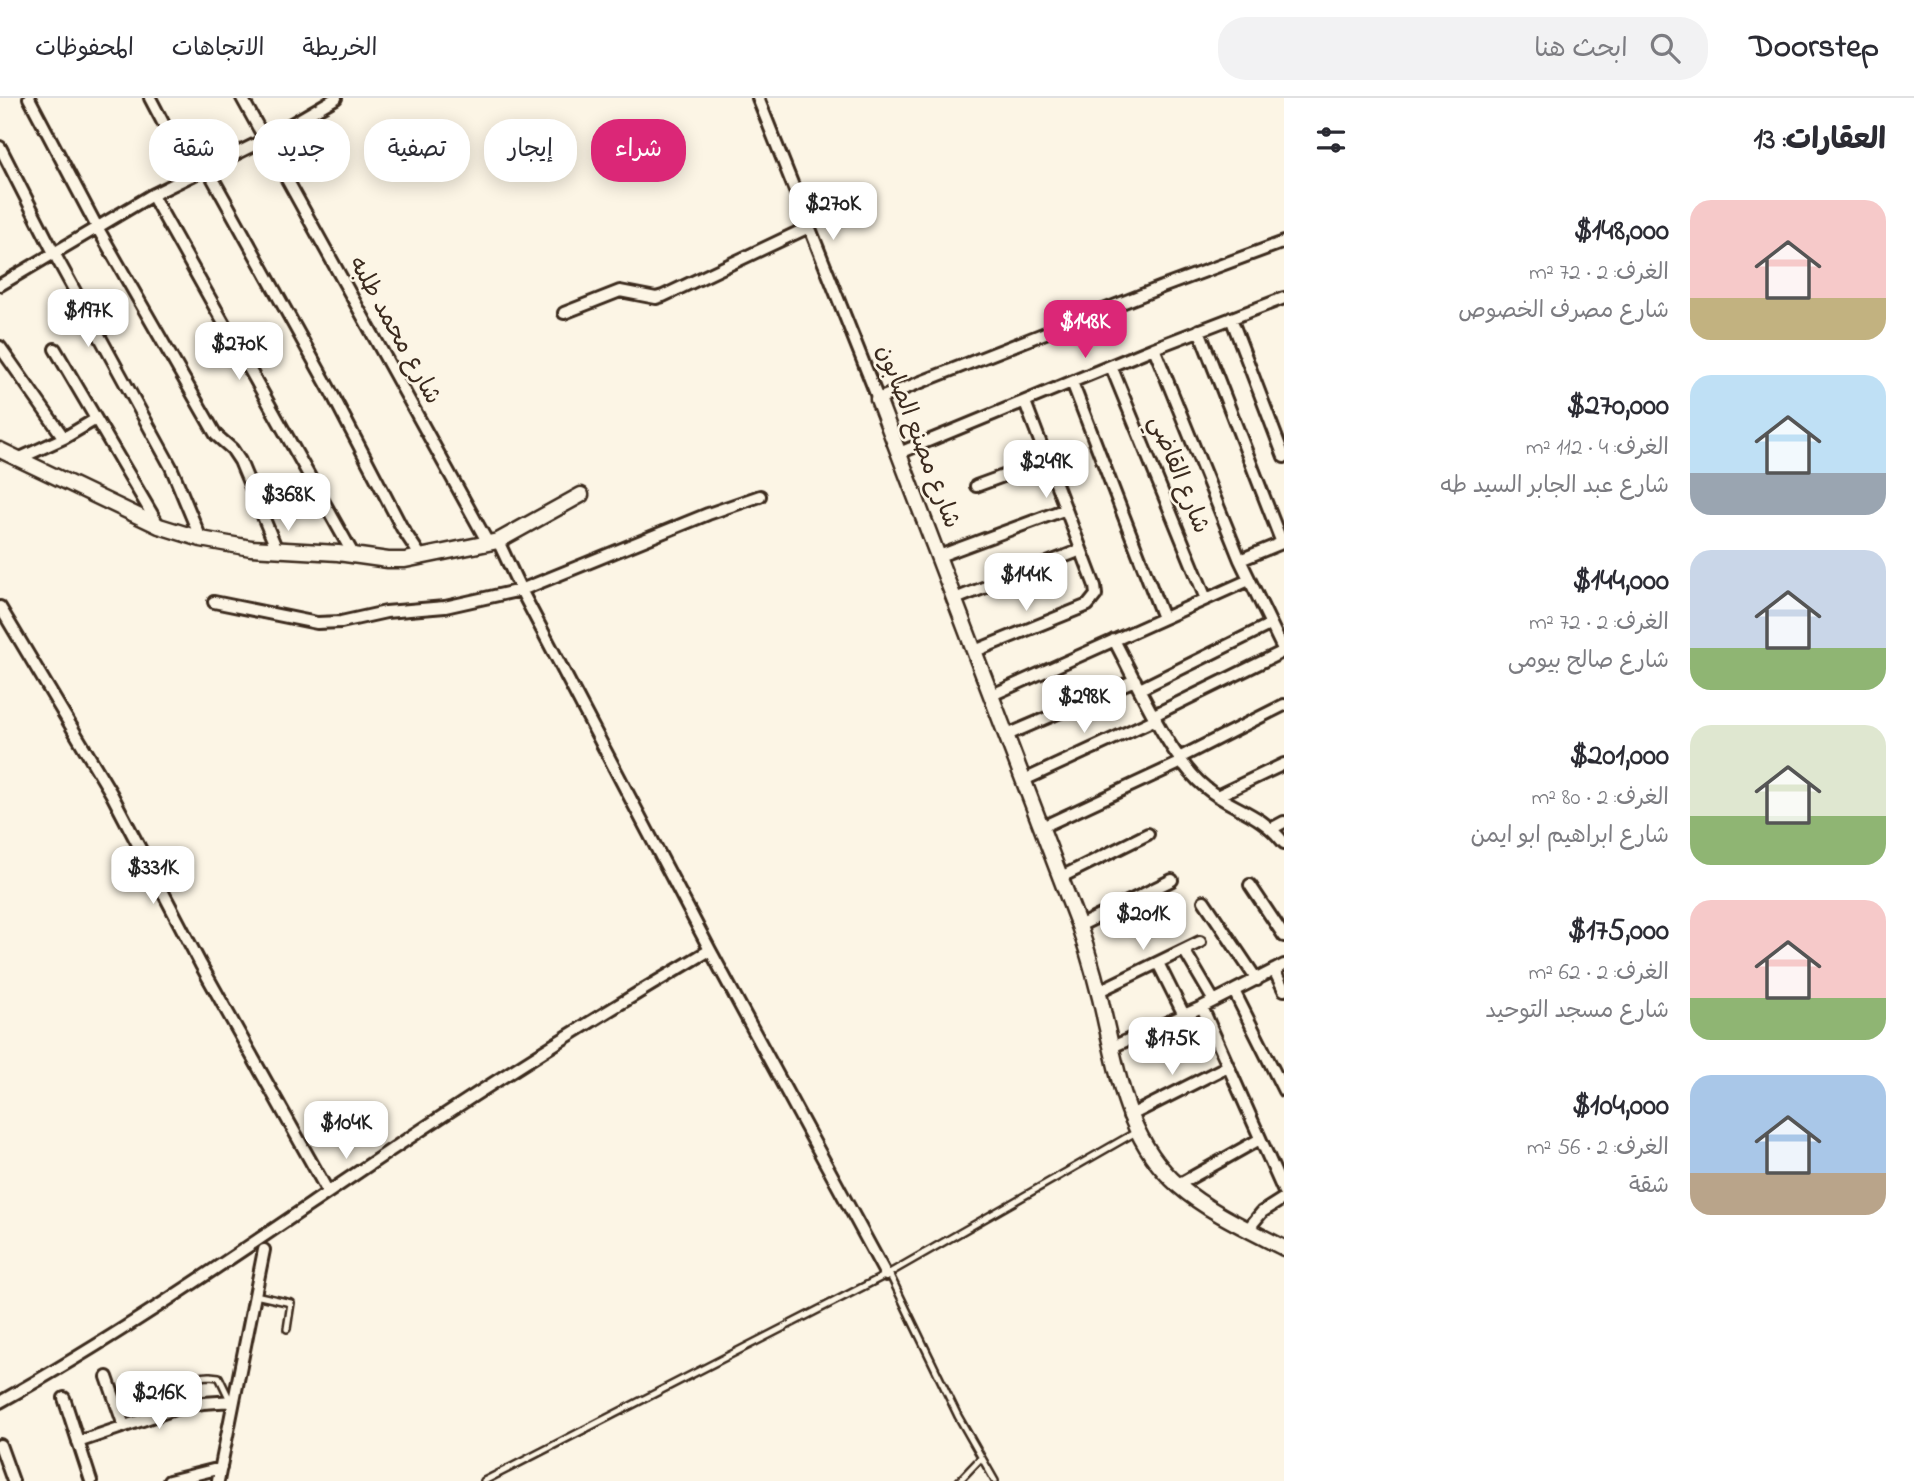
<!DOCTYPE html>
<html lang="ar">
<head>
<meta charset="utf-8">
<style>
  :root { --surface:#fff; --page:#f2f2f3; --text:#2b2b33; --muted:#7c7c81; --line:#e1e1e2; --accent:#db2777 }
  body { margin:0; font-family:"Indie Flower","Playpen Sans Arabic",sans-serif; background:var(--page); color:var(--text); direction:rtl; height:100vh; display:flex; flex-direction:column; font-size:26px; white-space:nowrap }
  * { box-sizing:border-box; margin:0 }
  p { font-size:23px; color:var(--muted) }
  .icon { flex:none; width:38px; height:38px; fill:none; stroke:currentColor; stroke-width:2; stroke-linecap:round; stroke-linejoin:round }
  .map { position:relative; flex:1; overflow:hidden; direction:ltr }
  .drawer { display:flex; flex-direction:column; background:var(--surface); width:630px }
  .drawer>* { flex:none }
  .hud { position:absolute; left:21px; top:21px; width:665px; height:63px; direction:rtl; display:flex; gap:14px }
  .price { position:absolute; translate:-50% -60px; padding:0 16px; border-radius:14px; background:#fff; color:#222; font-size:23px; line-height:46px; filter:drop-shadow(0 2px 4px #0008) }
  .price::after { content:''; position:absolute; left:50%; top:42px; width:21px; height:16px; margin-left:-10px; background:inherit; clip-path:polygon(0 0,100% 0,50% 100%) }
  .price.current { background:var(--accent); color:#fff }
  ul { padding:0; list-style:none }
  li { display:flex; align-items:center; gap:21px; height:175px; padding:0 28px }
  li span { display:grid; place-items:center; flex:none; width:196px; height:140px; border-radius:21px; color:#555 }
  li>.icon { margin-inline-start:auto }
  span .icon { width:84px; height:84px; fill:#fffc; stroke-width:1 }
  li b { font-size:30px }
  h2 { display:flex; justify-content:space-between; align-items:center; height:84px; padding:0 28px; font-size:30px }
  .tag { padding:0 24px; border-radius:28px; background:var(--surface); box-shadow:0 4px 18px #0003; font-size:24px; line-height:63px }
  .tag.current { background:var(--accent); color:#fff }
  header { display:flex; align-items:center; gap:42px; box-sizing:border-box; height:98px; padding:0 35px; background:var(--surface); border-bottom:2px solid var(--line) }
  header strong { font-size:33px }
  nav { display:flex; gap:38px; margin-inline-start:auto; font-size:24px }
  .search { width:490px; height:63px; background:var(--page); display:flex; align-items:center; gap:18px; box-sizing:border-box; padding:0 24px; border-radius:28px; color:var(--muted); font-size:26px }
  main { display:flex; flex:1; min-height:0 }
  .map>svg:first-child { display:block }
</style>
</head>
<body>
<header>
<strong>Doorstep</strong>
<div class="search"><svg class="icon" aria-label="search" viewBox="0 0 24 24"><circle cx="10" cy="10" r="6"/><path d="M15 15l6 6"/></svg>ابحث هنا</div>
<nav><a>الخريطة</a><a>الاتجاهات</a><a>المحفوظات</a></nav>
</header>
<main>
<section class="drawer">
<h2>العقارات: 13<svg class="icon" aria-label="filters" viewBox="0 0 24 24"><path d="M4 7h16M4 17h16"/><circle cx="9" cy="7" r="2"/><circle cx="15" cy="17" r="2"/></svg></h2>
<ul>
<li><span style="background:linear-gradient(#f6c9c9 70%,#c2b280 0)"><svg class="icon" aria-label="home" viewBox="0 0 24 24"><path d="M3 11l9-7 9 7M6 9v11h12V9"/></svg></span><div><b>$148,000</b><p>الغرف: 2 · 72 m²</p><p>شارع مصرف الخصوص</p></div></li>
<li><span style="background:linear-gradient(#bfe0f5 70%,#9aa5b1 0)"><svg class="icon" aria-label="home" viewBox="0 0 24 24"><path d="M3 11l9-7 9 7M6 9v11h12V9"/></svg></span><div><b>$270,000</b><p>الغرف: 4 · 112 m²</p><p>شارع عبد الجابر السيد طه</p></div></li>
<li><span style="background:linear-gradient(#c9d6e8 70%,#8fb573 0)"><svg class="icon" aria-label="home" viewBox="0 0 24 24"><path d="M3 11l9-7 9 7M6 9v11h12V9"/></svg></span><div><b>$144,000</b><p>الغرف: 2 · 72 m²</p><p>شارع صالح بيومى</p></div></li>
<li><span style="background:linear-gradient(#dfe7d0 65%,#8fb573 0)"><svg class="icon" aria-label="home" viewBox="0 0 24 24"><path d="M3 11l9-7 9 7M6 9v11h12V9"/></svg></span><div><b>$201,000</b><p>الغرف: 2 · 80 m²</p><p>شارع ابراهيم ابو ايمن</p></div></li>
<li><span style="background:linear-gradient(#f6c9c9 70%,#8fb573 0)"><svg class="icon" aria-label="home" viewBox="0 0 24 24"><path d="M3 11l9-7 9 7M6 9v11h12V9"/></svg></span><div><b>$175,000</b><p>الغرف: 2 · 62 m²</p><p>شارع مسجد التوحيد</p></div></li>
<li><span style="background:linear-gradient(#a9c7e8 70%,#b9a48a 0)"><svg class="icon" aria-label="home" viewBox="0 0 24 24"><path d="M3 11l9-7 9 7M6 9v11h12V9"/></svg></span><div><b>$104,000</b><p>الغرف: 2 · 56 m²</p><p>شقة</p></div></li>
</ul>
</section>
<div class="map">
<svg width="1284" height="1383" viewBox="0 0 1284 1383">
  <rect width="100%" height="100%" fill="#fcf5e5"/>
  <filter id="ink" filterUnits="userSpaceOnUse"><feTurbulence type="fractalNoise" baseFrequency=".0143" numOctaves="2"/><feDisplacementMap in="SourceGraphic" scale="14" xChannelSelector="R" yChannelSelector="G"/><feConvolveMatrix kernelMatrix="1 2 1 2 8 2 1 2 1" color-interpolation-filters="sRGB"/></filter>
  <g filter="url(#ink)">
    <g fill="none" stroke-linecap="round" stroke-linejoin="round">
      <defs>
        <path id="service" d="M889 1175 958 1318 995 1383
          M255 1197 291 1205 287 1231
          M182 1280 210 1278 219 1279 231 1304
          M484 1383 886 1177 1136 1034
          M959 1383 981 1360"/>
        <path id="minor" d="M29 0 97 129 216 337 232 351 240 363 277 452
          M150 0 191 78
          M242 0 488 445
          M758 0 878 301 1162 189 1284 144
          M0 49 54 155 171 369 201 441
          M207 70 330 292 402 430 422 460
          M152 97 353 456
          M0 187 152 97 264 42 336 0
          M564 215 620 193 656 200 663 198 809 129
          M1231 220 1284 359
          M1199 232 1282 445
          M0 249 64 340
          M1154 250 1240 462 1284 553
          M55 251 159 428
          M1111 268 1206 501
          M1072 284 1163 520
          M899 355 1154 250 1284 200
          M18 361 64 340 96 321
          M976 388 1047 362
          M498 443 521 492 710 852 886 1177
          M939 458 1066 411
          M1240 462 1284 444
          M955 501 1081 452
          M214 504 317 525 341 524 386 514 445 509 521 492 708 416 760 398
          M0 509 111 695 201 867 328 1094
          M1114 542C1136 583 1170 661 1205 689 1232 712 1259 713 1284 745
          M975 553 1088 507 1096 497 1095 488 1025 304
          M1140 591 1271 526
          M992 597 1249 482
          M1154 617 1284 553
          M1007 637 1135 582
          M1179 660 1284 607
          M1024 682 1156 621
          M1217 698 1284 666
          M1042 729 1182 664
          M1271 731 1284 724
          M1061 779 1148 736
          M1250 787 1284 838
          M1204 803 1257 882
          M1079 828 1172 782
          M1184 852 1214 903
          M1158 865 1184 917
          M1274 872 1284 892
          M1099 893 1200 844
          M1234 893 1284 993
          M1202 909 1284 1094
          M1112 949 1202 909 1284 867
          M1129 1018 1228 968
          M1178 1087 1260 1041
          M1248 1131 1262 1114 1284 1100
          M107 1279 124 1328
          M64 1300 91 1383
          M0 1304C120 1237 234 1158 348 1081 466 1001 587 924 710 852
          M78 1344 175 1311 203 1305 234 1303
          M0 1347 13 1383
          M169 1383 221 1370
          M218 1383 264 1152"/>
        <path id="tertiary" d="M878 301 1079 828C1090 860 1099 893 1106 926 1120 986 1130 1045 1179 1088 1209 1114 1249 1132 1284 1150
          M0 352 159 428 201 441 251 450 338 455 388 462H405L498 443 581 397"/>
      </defs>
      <!-- service casing -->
      <use href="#service" stroke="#3b2a1e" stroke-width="10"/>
      <!-- minor casing -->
      <use href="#minor" stroke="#3b2a1e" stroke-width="16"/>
      <!-- tertiary casing -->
      <use href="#tertiary" stroke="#3b2a1e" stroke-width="19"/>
      <!-- service -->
      <use href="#service" stroke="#fcf5e5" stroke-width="5"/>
      <!-- minor -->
      <use href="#minor" stroke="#fcf5e5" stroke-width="10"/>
      <!-- tertiary -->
      <use href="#tertiary" stroke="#fcf5e5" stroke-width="14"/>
    </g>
  </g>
  <g text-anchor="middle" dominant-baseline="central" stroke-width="5" stroke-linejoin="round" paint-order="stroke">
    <!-- street labels -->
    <g font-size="24" fill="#3b2a1e" stroke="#fcf5e5">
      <text transform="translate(394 233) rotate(61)">شارع محمد طلبه</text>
      <text transform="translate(917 339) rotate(69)">شارع مصنع الصابون</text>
      <text transform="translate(1178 377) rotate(68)">شارع القاضي</text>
    </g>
  </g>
</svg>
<b class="price" style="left:833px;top:144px">$270K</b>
<b class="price" style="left:88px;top:251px">$197K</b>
<b class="price current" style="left:1085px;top:262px">$148K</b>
<b class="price" style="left:239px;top:284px">$270K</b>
<b class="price" style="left:1046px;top:402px">$249K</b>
<b class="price" style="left:288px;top:435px">$368K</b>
<b class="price" style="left:1026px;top:515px">$144K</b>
<b class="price" style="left:1084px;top:637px">$298K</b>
<b class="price" style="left:153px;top:808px">$331K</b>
<b class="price" style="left:1143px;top:854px">$201K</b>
<b class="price" style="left:1172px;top:979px">$175K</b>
<b class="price" style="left:346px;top:1063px">$104K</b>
<b class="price" style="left:159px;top:1333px">$216K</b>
<div class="hud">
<a class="tag current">شراء</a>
<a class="tag">إيجار</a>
<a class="tag">تصفية</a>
<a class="tag">جديد</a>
<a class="tag">شقة</a>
</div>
</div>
</main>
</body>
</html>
